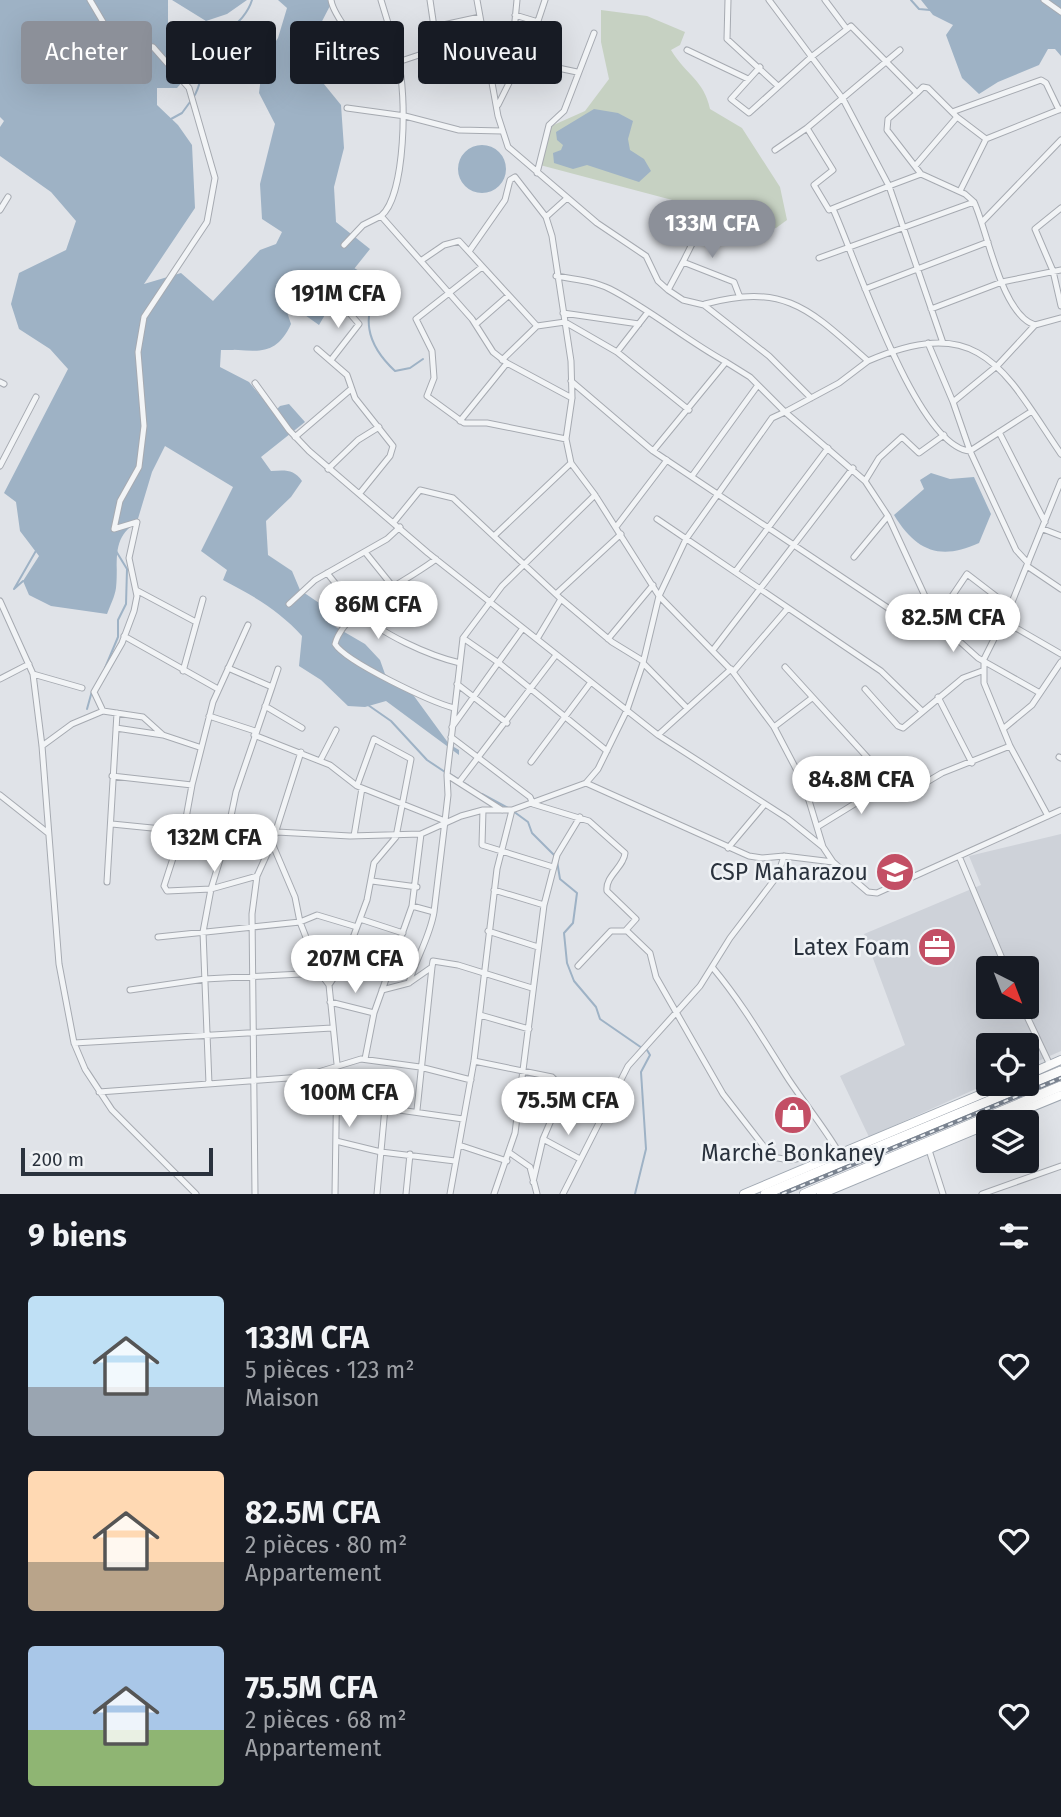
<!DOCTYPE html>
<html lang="fr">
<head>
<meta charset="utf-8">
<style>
  :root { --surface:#171b24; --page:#20242c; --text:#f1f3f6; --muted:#9ea1a6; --accent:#8c9099 }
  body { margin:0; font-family:"Fira Sans",sans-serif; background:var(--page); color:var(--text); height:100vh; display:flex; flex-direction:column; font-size:26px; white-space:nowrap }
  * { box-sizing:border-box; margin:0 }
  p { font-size:23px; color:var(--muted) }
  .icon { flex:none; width:38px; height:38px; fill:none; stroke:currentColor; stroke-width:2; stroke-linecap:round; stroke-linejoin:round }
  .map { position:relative; height:1194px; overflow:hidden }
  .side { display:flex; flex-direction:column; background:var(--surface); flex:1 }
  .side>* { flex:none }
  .guide { position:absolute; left:21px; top:21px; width:700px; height:63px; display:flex; gap:14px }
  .needle { width:46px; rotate:138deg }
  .controls { position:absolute; left:976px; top:956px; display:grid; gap:14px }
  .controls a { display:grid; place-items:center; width:63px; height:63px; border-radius:7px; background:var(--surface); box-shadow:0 7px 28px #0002; font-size:35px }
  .scale { position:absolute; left:21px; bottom:18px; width:192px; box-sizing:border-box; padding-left:7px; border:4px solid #2a323d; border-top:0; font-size:19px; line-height:24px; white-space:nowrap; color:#2a323d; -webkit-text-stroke:5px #eff2f5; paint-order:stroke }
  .price { position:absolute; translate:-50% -60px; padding:0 16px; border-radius:24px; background:#fff; color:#222; font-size:23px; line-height:46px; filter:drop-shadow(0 2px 4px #0008) }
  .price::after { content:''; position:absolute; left:50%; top:42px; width:21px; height:16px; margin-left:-10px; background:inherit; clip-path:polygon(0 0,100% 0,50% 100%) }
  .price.selected { background:var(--accent); color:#fff }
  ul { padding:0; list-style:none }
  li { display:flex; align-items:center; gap:21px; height:175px; padding:0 28px }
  li span { display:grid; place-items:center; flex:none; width:196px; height:140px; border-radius:7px; color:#555 }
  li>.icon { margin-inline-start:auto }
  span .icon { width:84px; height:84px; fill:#fffc; stroke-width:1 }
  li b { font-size:30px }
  h2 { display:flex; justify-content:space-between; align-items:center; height:84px; padding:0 28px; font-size:30px }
  .pill { padding:0 24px; border-radius:7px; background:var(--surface); box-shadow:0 7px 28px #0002; font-size:24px; line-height:63px }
  .pill.selected { background:var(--accent); color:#fff }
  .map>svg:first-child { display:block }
</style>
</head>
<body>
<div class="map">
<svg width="1061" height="1194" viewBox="0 0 1061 1194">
  <rect width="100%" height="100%" fill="#e0e3e8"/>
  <!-- built -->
  <path fill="#ced2d9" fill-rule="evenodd" d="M1061 834V1051L1027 1066V1045H989V1083L869 1137 840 1076 905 1045 864 934 981 885 969 856ZM989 968H1027V1006H989Z"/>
  <!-- green -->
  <path fill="#c6d1c2" d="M601 10 647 16 685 32 680 45 671 50C686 75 704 80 710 109L742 128 780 187 787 220 776 228 760 229 731 205 676 201 540 165 549 127 585 111 609 79 601 42Z"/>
  <!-- water -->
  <path fill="#9eb2c5" d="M0 0H168V25L187 44 190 73 177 88H157V105L178 125 192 145 195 208 144 284 181 273 213 301 260 250 276 244 282 232 262 219 260 184 275 124 259 93 263 60 278 38 287 8 278 0H333L318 29 315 73 341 105 344 148 334 187 336 222 370 249 346 279 319 325 295 308 287 312 291 324C275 359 255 350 221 349L220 367 249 382 274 412 280 406 289 404 305 422 261 457 271 471C285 470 294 469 302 481L291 497 266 521 268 555 292 571 300 590 325 607 334 626 365 644 380 660 385 674 414 696 449 744 459 750V755L386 701 365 707 348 706 321 680 299 666 302 636C280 611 252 595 223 580L227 570 201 551 233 487 165 446 152 472 137 522C110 539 119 561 116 588 115 596 110 606 107 614L51 606 29 595 23 581 39 556 20 531 16 502 4 493 68 369 50 349 19 329 11 304 19 273 66 250 76 221 51 192 0 156V127L4 121 0 117Z
    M172 0H247L227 14 206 21Z
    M921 0H1061V56L1055 49H1048L1039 65 998 82 979 94 962 78 946 35 953 25 933 15Z
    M594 109 618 113 633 121 628 139 630 150 644 159 651 171 639 182 587 165 573 169 554 163 553 153 561 150 563 145 557 140 556 132Z
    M458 169a24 24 0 1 1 48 0a24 24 0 1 1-48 0Z
    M931 473 950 479 974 477 991 514 979 543C940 561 916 551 894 515L924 489 920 480Z"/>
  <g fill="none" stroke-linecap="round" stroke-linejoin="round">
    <!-- stream -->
    <path stroke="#9eb2c5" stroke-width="2" d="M911 0 919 9 930 10
      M193 98C203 84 201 65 210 51 223 31 245 23 252 0
      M171 119 182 113 190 102
      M354 269 361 273H376L379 280C362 318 365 343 395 371L410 368 423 359
      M221 349H233
      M23 581 14 589 37 549
      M105 668 118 637V620L126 604 127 569 116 551
      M368 705 391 721 427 760 445 772
      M87 709 92 691
      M450 774 469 786
      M482 794 508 808
      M513 811 528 822 532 833 555 856
      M557 861 560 879 577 893 573 923 564 933 567 963 574 981 596 1007 600 1019 642 1048
      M635 1194 646 1149 641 1072 650 1055 647 1050"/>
    <defs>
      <path id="minor" d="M90 0 106 27 133 43 153 47 189 88 215 178 207 222 144 317 138 352 144 426 139 467 120 501 114 529 137 522 129 558 137 596 134 611 122 643 94 692 103 711
        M331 0C333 14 363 55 376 61 384 65 390 64 398 62 407 92 406 196 381 216L472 319 493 352 507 363 572 398
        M381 0 388 23
        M430 0 434 27
        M477 0 498 116 508 147 597 223 646 256 658 281 668 290 683 300 704 305 769 356 811 398
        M728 0 727 39 778 86
        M769 0 843 99 889 186 921 174
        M825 0 846 28
        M1044 0 1061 12
        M515 15 538 22
        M480 17 434 27C421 38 430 67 440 78H492
        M484 35 512 43
        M687 50 748 79
        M900 50 807 128 833 170 814 185 829 210 889 186 943 343
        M511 58 577 72
        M525 60 545 0
        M398 62 428 52
        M760 67 731 99 749 113 810 58 851 26 917 93 923 87 928 88 957 117 986 139 960 191
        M917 93 888 119 887 130 921 174 965 194 974 202C988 232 1001 314 1035 325
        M498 105 509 83 517 0
        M347 108 405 116 459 130 502 131
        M952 112 1041 80 1046 83 1059 110
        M986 139 1061 109
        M775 150 807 128
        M915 166 957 117
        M537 173 549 125 564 111 594 33
        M1061 208 1035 229 1053 271 1061 306
        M833 209C855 256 916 447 970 451L1032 411
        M0 210 8 197
        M709 210 683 262 734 282 739 295
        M546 217 566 199
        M982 222 1061 140
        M344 245 363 225 381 216
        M470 250 505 200 510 180 515 177 546 217 552 236 571 361 572 398 566 439 571 463 595 495 659 596 733 672 774 727 804 784 823 847
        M819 258 974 202
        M422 260 444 245 459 241 537 326 565 322 617 352 689 410
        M482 267 416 319 432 351 434 378 427 396 464 423H487L566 439
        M556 276C574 279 594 281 610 289 651 310 686 340 726 362L653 451
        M865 289 988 242
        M668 290 683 262
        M705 304C786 282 810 310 868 361 981 312 1004 370 1061 454
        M931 309 1002 282 1061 270
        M563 313 639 324
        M476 324 508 296
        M928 343 953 402
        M317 349 347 375 355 398 393 446 390 456 360 493
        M617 352 648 312
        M331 360 359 324 338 300
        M502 360 537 326
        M868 361 839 383 785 412 865 481 888 516 936 620 978 658 1040 693
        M571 381 653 451 900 616 934 615
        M0 382 4 384
        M255 383 289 430 309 451 428 553 658 735 787 818 823 847 833 862 868 892 877 893 1061 810
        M460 421 507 363
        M999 432 1045 522
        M295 437 351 389
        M0 466 36 397
        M328 469 358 440 379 427
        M692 476 758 385
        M865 481 879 458 902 437 919 453 944 435
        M657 519 881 671 921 710
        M394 522 420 490 453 498 561 599 612 642 643 661
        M616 527 667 460
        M1043 529 1061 536
        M494 536 571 463
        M365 552 394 588
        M854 557 888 516
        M436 559C408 581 344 609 335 644 346 662 431 702 454 708
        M1028 563 1016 550 970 451 953 402 998 365 1035 325 1061 318
        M1027 566 1061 589
        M735 572 828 448
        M327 573C337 585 347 599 358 611 380 634 430 656 460 663
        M136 590 196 622
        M556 594 621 534
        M0 601 33 674 42 746 59 964 74 1043 85 1069 112 1110 196 1194
        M289 604 315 580 387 539 400 527
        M936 620 967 574 1010 607
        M1004 621 1061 654
        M124 636 218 689
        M463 638 499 663 607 751
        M537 639 561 599
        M608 639 653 585
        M713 650 853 468
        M643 663 687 708
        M785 667 888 780 920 786 942 773 1010 746
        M183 671 203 599
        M733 672 788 608
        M33 674 82 688
        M0 679 29 664
        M457 684 507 723
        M272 687 278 669
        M865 689 898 726 903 728 963 678 982 671
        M938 697 972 763
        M265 706 302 728
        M209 716 255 731
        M452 727 523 628
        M774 727 812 698
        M116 728 163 735
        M1003 729 1032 705 1061 662
        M254 735 330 765 357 786 445 821 434 912 412 906
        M658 735 731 669
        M451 737 530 797 533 804 589 821 625 853C624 867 605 876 607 891L636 919 626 930 650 953 656 977 723 1094 772 1157 790 1160 839 1151
        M42 746 72 724 103 711 143 717 163 735 199 747
        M1059 757 1061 758
        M320 761 336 730
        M531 762 591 682
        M112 776 192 785 186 818 164 886 167 891 211 889 257 876
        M460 781 556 655
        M586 783 749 856 762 858 784 856 833 862
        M192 785 213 702 248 625
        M0 795 48 833
        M483 810 482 845 553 867
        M502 810 447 775 463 638 502 586 595 495
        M1048 816 1010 746 984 683V659L1010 607 1061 481
        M445 821 448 795 447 775
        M112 824 182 831 269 847
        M817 827 890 782
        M277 832 350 836 421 834 461 816 483 810H512L586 783 598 769 627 710 643 663 659 596 686 539 772 418 785 412 750 377 726 362
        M354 836 362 788
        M272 843 301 752
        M728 848 765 804
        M959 856 1006 968
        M372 881 417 887
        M107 882 117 713
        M494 890 544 905
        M360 919 403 933
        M488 931 538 947
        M158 937 300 922 320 973 329 985
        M344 962 388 975
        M578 966 611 931H626
        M713 968C743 1004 764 1041 789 1080 805 1104 823 1126 838 1151
        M409 983C416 958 430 937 434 912
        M130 990 205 979 320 973
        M382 990 409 983 432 967 433 961 458 965 532 988
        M330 1002 374 1013
        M1022 1006 1050 1065
        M480 1015 529 1029
        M74 1043 332 1028
        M365 1059 374 1013 412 906 421 834
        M474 1061 552 1077 562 1087 561 1097 543 1139 533 1182
        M209 1084 203 932 211 889 226 840 236 792 272 687 228 668
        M99 1092 302 1077 361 1059 420 1067 471 1080
        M417 1110 432 967
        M543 1139 580 1159
        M336 1141 381 1152 455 1161
        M459 1145 507 1161
        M929 1150 943 1194
        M510 1153 530 1167 537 1194
        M255 1194 252 914 257 876 272 843 295 897 300 922 317 915 357 927
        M335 1194 337 1064 329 985 344 962 367 900 374 863 396 837 411 759 374 739 357 786
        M377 1194 385 1108 463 1119
        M406 1194 410 1154
        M450 1194 474 1061 497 869 512 810
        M494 1194 515 1133 544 905 557 855 580 817
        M563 1194 628 1066 700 986 730 938 778 875 784 856
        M982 1194 1061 1166"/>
      <path id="primary" d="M1027 1075 1061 1060
        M995 1122 1061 1095
        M744 1194 1008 1083
        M821 1194 989 1124"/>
      <path id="trunk" d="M765 1194 1061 1071
        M804 1194 1061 1086"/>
    </defs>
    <!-- minor casing -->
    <use href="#minor" stroke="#a6aab1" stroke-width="7"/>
    <!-- primary casing -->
    <use href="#primary" stroke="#a0a8b2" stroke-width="10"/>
    <!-- trunk casing -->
    <use href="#trunk" stroke="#88919d" stroke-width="10"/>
    <!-- minor -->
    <use href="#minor" stroke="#f2f4f6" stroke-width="5"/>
    <!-- primary -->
    <use href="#primary" stroke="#fff" stroke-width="8"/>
    <!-- trunk -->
    <use href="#trunk" stroke="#fff" stroke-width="9"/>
    <defs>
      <path id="rail" d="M782 1194 1061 1078"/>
    </defs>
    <!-- rail casing -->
    <use href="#rail" stroke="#7a8390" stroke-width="4.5"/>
    <!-- rail -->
    <use href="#rail" stroke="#eff2f5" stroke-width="2" stroke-dasharray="5" stroke-linecap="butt"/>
  </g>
  <!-- icons -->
  <defs>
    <symbol id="school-disc" viewBox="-11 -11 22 22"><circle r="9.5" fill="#c34f65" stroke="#eff2f5"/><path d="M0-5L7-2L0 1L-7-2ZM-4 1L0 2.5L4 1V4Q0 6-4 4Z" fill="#fff"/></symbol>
    <symbol id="office-disc" viewBox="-11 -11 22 22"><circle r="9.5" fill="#c34f65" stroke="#eff2f5"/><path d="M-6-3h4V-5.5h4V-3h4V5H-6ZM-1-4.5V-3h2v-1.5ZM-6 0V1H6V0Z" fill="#fff"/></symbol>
    <symbol id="shop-disc" viewBox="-11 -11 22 22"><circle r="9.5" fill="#c34f65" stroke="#eff2f5"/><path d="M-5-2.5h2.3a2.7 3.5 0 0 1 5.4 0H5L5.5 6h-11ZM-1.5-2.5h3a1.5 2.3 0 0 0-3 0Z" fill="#fff"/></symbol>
  </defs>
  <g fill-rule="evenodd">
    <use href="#school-disc" x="873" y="850" width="44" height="44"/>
    <use href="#office-disc" x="915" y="925" width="44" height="44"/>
    <use href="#shop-disc" x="771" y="1093" width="44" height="44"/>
  </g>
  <g text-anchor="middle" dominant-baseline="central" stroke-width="5" stroke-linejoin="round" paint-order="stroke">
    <!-- poi labels -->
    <g font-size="23" fill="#2a323d" stroke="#eff2f5" text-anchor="end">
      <text x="868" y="872">CSP Maharazou</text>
      <text x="910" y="947">Latex Foam</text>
      <text x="793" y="1153" text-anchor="middle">Marché Bonkaney</text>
    </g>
  </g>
</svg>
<div class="controls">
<a><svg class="needle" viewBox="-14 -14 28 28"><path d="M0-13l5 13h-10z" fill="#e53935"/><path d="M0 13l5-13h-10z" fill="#9ea1a6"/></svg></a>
<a><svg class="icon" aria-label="locate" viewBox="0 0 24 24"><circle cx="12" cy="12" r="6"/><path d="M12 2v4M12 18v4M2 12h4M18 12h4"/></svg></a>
<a><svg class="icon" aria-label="layers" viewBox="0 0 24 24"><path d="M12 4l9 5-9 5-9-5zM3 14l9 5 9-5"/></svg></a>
</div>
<div class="scale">200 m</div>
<b class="price selected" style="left:712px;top:260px">133M CFA</b>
<b class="price" style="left:338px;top:330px">191M CFA</b>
<b class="price" style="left:378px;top:641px">86M CFA</b>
<b class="price" style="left:953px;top:654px">82.5M CFA</b>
<b class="price" style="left:861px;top:816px">84.8M CFA</b>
<b class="price" style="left:214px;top:874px">132M CFA</b>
<b class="price" style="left:355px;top:995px">207M CFA</b>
<b class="price" style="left:349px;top:1129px">100M CFA</b>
<b class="price" style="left:568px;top:1137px">75.5M CFA</b>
<div class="guide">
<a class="pill selected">Acheter</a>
<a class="pill">Louer</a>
<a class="pill">Filtres</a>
<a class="pill">Nouveau</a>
</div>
</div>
<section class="side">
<h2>9 biens<svg class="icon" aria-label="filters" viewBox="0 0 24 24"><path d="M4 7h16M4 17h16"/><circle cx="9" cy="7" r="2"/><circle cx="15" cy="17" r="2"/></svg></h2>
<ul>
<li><span style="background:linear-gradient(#bfe0f5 65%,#9aa5b1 0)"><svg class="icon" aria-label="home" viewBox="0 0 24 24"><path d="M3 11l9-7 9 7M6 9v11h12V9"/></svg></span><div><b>133M CFA</b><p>5 pièces · 123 m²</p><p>Maison</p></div><svg class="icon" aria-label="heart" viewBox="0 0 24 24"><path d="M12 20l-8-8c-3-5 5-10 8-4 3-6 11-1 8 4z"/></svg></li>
<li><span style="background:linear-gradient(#ffd9b3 65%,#b9a48a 0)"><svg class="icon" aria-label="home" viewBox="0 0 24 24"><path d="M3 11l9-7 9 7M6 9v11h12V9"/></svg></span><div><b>82.5M CFA</b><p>2 pièces · 80 m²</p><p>Appartement</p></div><svg class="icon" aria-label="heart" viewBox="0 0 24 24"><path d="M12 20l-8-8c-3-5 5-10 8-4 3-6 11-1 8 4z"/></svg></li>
<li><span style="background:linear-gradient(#a9c7e8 60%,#8fb573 0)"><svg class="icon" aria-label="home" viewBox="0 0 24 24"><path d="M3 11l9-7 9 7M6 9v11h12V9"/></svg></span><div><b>75.5M CFA</b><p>2 pièces · 68 m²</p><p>Appartement</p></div><svg class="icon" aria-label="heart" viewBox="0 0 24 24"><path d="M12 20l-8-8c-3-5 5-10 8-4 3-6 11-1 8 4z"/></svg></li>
</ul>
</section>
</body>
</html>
